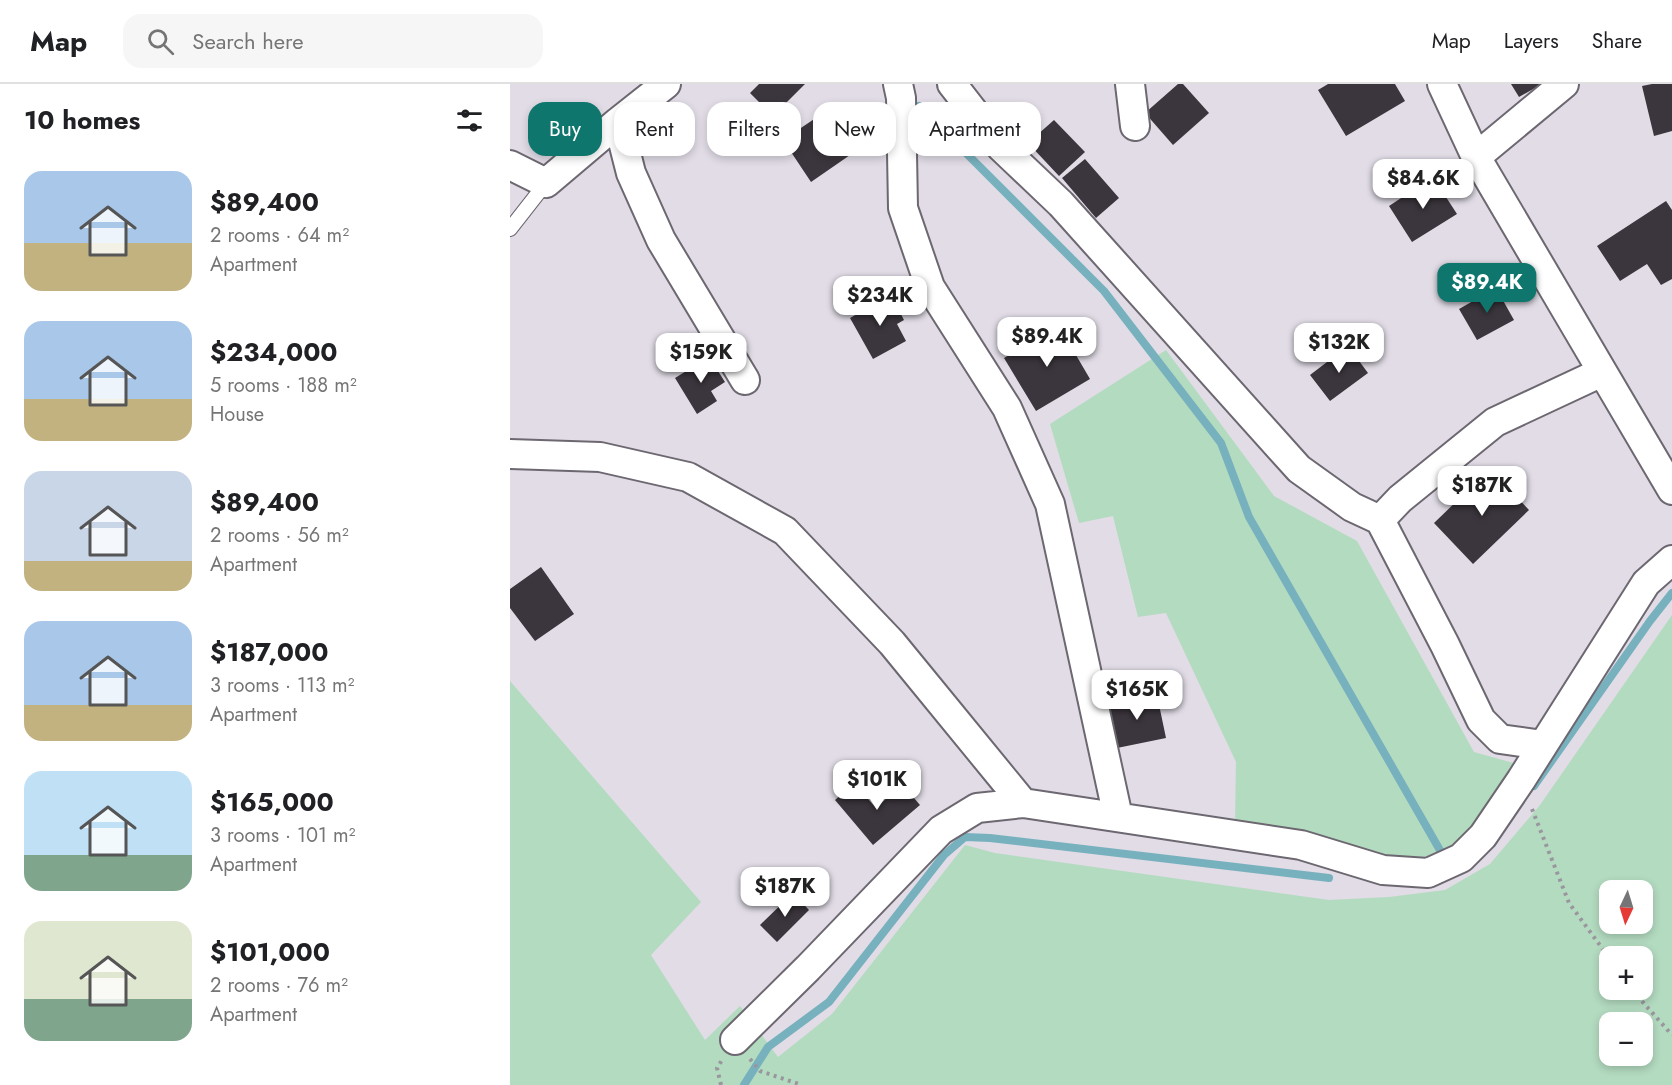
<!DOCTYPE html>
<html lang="en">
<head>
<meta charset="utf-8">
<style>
  :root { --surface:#fff; --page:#f6f6f6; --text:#202124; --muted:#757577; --line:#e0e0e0; --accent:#0f766e }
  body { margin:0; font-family:Jost,sans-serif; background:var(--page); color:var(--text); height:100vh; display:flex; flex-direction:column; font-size:22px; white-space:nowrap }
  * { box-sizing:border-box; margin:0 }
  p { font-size:20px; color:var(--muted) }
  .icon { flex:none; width:33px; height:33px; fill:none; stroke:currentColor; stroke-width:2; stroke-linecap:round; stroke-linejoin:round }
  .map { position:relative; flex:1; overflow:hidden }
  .drawer { display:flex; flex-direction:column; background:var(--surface); width:510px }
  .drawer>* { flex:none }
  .guide { position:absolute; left:18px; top:18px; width:570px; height:54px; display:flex; gap:12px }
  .needle { width:39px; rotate:184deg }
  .fabs { position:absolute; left:1089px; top:796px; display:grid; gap:12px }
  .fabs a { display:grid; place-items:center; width:54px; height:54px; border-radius:12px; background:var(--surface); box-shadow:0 3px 9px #0003; font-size:30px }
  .price { position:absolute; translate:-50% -51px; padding:0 14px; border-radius:12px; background:#fff; color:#222; font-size:20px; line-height:39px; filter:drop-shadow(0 2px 3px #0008) }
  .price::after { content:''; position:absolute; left:50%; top:36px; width:18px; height:14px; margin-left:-9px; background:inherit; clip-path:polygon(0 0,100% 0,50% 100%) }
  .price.on { background:var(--accent); color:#fff }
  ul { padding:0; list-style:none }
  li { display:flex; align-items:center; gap:18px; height:150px; padding:0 24px }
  li span { display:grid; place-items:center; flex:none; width:168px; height:120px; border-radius:18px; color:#555 }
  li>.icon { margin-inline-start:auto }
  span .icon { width:72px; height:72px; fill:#fffc; stroke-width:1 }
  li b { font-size:26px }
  h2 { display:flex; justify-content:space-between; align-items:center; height:72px; padding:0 24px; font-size:26px }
  .pill { padding:0 21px; border-radius:18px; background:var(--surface); box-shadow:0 3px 9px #0003; font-size:21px; line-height:54px }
  .pill.on { background:var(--accent); color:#fff }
  header { display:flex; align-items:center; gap:36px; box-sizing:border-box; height:84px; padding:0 30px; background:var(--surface); border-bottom:2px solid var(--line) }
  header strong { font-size:28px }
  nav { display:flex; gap:33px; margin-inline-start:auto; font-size:21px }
  .search { width:420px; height:54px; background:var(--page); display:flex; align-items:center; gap:15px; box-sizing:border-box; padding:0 21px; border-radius:18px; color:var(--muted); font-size:22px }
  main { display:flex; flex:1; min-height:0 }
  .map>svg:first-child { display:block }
</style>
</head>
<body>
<header>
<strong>Map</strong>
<div class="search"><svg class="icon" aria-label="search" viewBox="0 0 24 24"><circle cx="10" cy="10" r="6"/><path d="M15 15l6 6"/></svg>Search here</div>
<nav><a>Map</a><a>Layers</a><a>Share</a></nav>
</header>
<main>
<section class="drawer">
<h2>10 homes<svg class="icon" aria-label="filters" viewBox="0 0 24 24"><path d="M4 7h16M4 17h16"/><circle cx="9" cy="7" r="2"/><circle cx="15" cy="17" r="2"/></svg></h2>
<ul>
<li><span style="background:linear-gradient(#a9c7e8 60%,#c2b280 0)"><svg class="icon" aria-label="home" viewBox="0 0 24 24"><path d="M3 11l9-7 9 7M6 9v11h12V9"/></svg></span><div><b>$89,400</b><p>2 rooms · 64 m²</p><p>Apartment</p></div></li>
<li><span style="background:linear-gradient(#a9c7e8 65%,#c2b280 0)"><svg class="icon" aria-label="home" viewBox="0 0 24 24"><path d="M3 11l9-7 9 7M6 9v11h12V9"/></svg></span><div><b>$234,000</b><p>5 rooms · 188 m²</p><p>House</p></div></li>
<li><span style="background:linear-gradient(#c9d6e8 75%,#c2b280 0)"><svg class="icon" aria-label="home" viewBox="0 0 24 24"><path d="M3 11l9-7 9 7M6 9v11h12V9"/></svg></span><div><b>$89,400</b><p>2 rooms · 56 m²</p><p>Apartment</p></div></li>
<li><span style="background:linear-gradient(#a9c7e8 70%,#c2b280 0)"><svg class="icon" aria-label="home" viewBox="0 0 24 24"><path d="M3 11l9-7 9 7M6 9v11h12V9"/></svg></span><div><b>$187,000</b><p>3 rooms · 113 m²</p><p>Apartment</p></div></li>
<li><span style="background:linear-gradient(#bfe0f5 70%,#7fa58c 0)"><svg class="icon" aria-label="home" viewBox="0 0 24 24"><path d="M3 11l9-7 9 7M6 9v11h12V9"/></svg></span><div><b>$165,000</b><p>3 rooms · 101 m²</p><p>Apartment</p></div></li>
<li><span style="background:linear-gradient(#dfe7d0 65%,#7fa58c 0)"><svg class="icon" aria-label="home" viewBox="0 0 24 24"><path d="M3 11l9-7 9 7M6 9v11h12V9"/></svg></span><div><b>$101,000</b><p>2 rooms · 76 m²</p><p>Apartment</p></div></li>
</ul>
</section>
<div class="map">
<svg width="1162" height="1001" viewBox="0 0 1162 1001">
  <rect width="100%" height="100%" fill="#e1dce6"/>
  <!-- green -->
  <path fill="#b3dbc0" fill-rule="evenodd" d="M656 266 764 412 847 457 964 668 1007 680 954 760 910 782 725 739 726 678 656 529 628 533 603 432 569 439 540 340Z
    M1162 531V1001H0V597L191 818 141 871 195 956 230 922 268 973 322 930 455 761 485 769 819 816 879 813 935 806 980 780 1030 721ZM1100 807H1132V840H1100ZM1100 873H1132V906H1100ZM1100 939H1132V972H1100Z"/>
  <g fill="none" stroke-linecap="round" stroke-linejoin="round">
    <!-- stream -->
    <path stroke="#78b1be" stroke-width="8" d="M409 22 594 207 711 359 739 433 931 768
      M1024 702 1140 537 1162 509
      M234 1001 258 963 319 918 434 771 455 753 480 754 819 794"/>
  </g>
  <!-- building -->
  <path fill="#3b363d" d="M249 0H295L263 32 240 9Z
    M668 0H673L699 29 663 61 635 29Z
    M818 0H885L895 17 836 52 808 6Z
    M1001 0H1032L1009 13Z
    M1142 0H1162V47L1144 52 1132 2Z
    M328 19 356 60 301 98 273 56Z
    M544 36 575 68 549 92 518 59Z
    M575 75 609 114 586 134 552 94Z
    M923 93 947 130 902 158 879 122Z
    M1156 117 1162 126V195L1151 201 1137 180 1110 197 1087 162Z
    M986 204 1004 236 967 256 949 225Z
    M381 211 394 236 387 240 396 257 363 275 340 234Z
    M549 242 580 295 526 327 494 274Z
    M838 262 858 289 820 317 800 291Z
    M199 273 215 298 201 307 207 317 187 330 165 294Z
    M980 385 1019 426 963 480 924 439Z
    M31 483 64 530 25 557 0 524V505Z
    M647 611 656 654 607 664 598 621Z
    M344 699 366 724 392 700 410 721 363 761 325 716Z
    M283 809 299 826 267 858 250 841Z"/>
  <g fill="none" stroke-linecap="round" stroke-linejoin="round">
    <defs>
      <path id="lane" d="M0 145 36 99"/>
      <path id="street" d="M156 0 108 38 121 89 151 156 235 296
        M388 0 391 14 393 124 420 203 497 324 540 420 608 733
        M442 0 491 63 551 120 789 385 842 423 870 436 935 561 971 636 990 655 1033 661
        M620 0 625 42
        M932 0 966 73 1162 406
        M966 73 1054 0
        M0 81 36 99 108 38
        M0 370 90 373 178 393 275 447 382 559 513 719
        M870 436 890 415 985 338 1092 288
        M225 956 298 884 431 746 467 724 513 719 791 761 873 786 918 789 951 774 973 752 1011 696 1136 499 1162 476"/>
    </defs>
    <!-- lane casing -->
    <use href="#lane" stroke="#6c6770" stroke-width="16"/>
    <!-- street casing -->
    <use href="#street" stroke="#6c6770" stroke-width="32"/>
    <!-- path -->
    <path stroke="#9a969e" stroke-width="4" stroke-dasharray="3 4.5" stroke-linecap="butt" d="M1022 725 1059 819 1100 875
      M1122 906 1162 951
      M240 975 250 987 292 1001
      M211 1001 207 984 212 976"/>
    <!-- lane -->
    <use href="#lane" stroke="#fff" stroke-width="14"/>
    <!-- street -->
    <use href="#street" stroke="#fff" stroke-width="28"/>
  </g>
</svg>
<div class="fabs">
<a><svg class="needle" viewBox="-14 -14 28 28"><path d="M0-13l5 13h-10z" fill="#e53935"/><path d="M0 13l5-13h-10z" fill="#757577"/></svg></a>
<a>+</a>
<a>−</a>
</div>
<b class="price" style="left:913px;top:126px">$84.6K</b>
<b class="price on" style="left:977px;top:230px">$89.4K</b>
<b class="price" style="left:370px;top:243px">$234K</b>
<b class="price" style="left:537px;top:284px">$89.4K</b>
<b class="price" style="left:829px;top:290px">$132K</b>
<b class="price" style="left:191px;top:300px">$159K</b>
<b class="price" style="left:972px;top:433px">$187K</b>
<b class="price" style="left:627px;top:637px">$165K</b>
<b class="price" style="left:367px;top:727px">$101K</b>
<b class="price" style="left:275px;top:834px">$187K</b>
<div class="guide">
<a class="pill on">Buy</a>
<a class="pill">Rent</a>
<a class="pill">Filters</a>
<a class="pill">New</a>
<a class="pill">Apartment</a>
</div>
</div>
</main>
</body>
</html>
